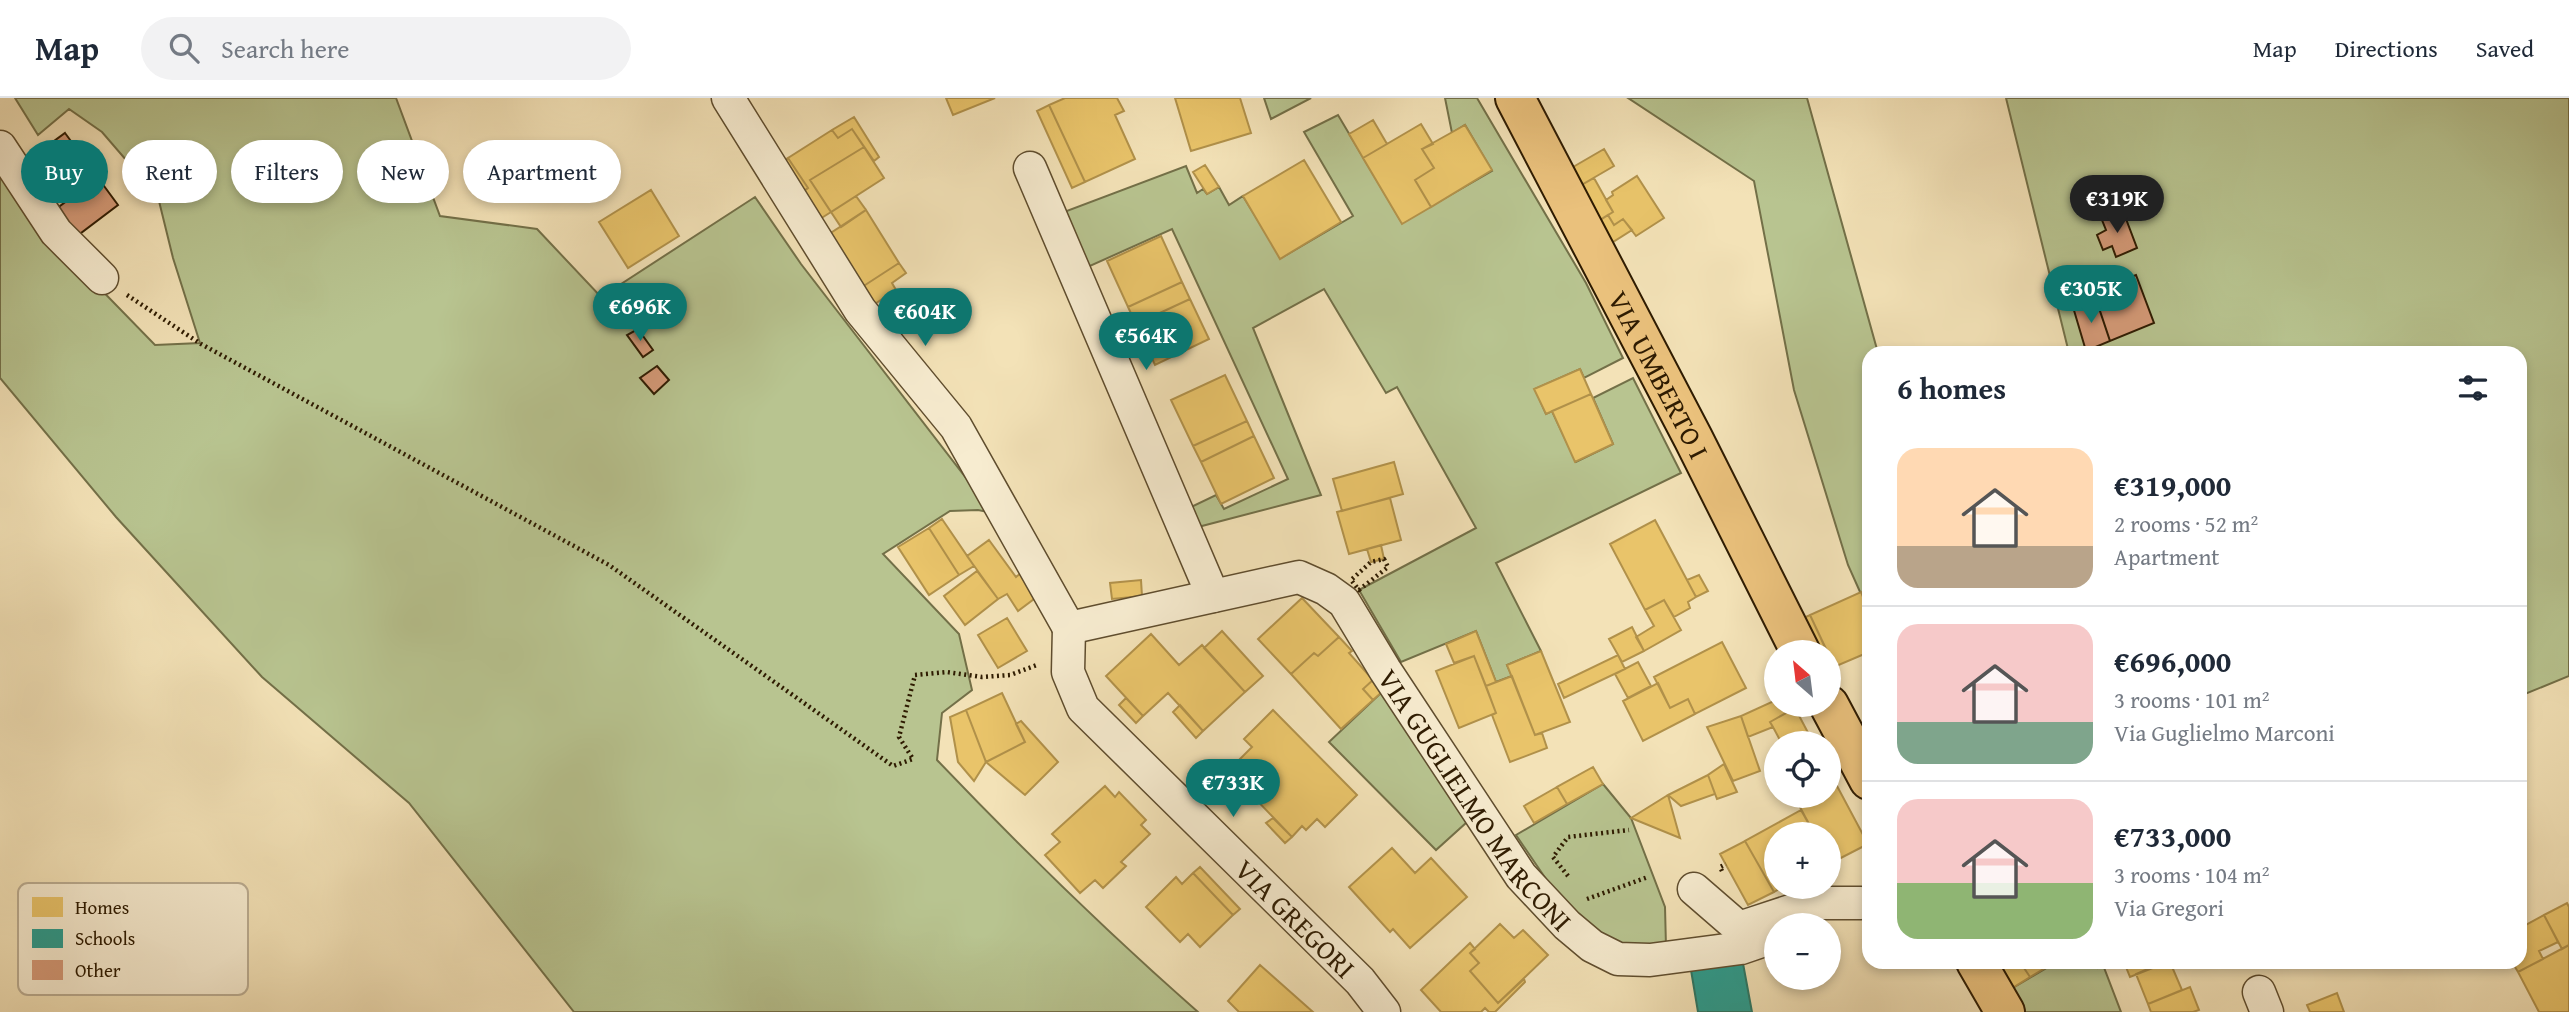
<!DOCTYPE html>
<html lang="en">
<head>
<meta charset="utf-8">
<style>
  :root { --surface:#fff; --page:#f2f2f3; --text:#1f2937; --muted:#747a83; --line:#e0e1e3; --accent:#0f766e }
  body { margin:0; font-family:"Gentium Book Plus",serif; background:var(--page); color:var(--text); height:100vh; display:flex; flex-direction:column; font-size:26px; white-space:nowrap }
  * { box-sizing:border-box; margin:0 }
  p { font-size:23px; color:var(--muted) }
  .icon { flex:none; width:38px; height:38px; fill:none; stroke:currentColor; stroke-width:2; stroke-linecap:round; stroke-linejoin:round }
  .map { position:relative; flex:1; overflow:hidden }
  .sheet { position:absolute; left:1862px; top:248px; width:665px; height:623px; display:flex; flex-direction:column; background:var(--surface); border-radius:21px; box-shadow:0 4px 10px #0003 }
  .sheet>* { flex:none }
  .guide { position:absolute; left:21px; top:42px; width:665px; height:63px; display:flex; gap:14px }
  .needle { width:46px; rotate:332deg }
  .buttons { position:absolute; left:1764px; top:542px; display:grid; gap:14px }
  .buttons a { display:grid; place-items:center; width:77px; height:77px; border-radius:50%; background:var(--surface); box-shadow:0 4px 10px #0003; font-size:35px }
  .price { position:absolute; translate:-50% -60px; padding:0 16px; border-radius:24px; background:var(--accent); color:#fff; font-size:23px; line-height:46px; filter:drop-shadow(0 2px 4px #0008) }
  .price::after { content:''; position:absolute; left:50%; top:42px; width:21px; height:16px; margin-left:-10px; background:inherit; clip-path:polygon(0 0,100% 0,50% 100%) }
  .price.selected { background:#222; color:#fff }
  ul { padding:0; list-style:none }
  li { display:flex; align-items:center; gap:21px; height:175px; padding:0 35px }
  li+li { border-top:2px solid var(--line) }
  li span { display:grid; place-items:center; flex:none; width:196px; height:140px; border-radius:21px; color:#555 }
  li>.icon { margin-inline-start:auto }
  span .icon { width:84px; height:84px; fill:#fffc; stroke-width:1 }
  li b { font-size:30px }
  h2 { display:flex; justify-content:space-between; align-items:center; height:84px; padding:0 35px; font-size:30px }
  .pill { padding:0 24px; border-radius:32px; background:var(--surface); box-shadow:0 4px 10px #0003; font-size:24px; line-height:63px }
  .pill.selected { background:var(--accent); color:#fff }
  header { display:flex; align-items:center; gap:42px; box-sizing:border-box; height:98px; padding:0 35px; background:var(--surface); border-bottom:2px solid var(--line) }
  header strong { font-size:33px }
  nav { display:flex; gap:38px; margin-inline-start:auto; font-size:24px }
  .search { width:490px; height:63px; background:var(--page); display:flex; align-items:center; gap:18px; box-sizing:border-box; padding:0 24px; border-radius:38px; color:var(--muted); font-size:26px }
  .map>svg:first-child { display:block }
</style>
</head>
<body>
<header>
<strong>Map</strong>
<div class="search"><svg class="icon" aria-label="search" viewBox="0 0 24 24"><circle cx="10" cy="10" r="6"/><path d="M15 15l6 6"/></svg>Search here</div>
<nav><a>Map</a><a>Directions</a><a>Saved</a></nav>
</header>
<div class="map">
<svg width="2569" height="914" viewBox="0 0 2569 914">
  <rect width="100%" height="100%" fill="#f3e2b7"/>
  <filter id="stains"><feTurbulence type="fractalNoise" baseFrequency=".00286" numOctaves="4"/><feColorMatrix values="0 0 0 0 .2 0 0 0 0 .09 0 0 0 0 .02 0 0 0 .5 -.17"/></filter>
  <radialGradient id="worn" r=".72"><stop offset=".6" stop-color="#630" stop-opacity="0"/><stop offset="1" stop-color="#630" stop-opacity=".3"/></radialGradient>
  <!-- green -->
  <path fill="#b8c490" stroke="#737048" stroke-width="2" d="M15 0H396L440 118 537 131 601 199 755 99 801 166 993 415 978 412 950 413 883 456 959 536 972 592 942 615 937 662C1021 750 1107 834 1198 914H574L409 705 262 579 116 419 0 280V67L46 135 155 247 200 245 173 160 158 99 102 34 69 11 38 37Z
    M1264 0H1311L1271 21Z
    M1445 0H1477L1586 185 1623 260 1584 280 1580 271 1535 291 1546 316 1552 313 1576 364 1613 346 1593 300 1633 280 1681 375 1496 465 1541 553 1507 567 1512 578 1496 584 1476 533 1401 564 1359 492 1476 430 1397 289 1386 295 1324 191 1253 230 1321 397 1198 429 1189 410 1216 397 1224 411 1288 381 1172 131 1081 172 1056 117 1186 68 1197 95 1203 91 1207 96 1219 89 1229 107 1243 98 1281 160 1353 118 1304 34 1338 17 1402 125 1492 73 1465 27 1452 35Z
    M1628 0H1807L1878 255 1869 256V514L1848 467 1794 292 1754 83Z
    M2006 0H2569V578L2520 598V256L2069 255Z
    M1383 593 1467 724 1436 752 1329 644Z
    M1603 686 1631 720 1665 809 1666 849 1601 844 1559 800 1516 737Z
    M2055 865H2095L2098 870 2103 867 2121 914H2011L2001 897Z"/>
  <!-- homes -->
  <path fill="#e9c46a" stroke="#b1914a" stroke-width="2" d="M946 0H995L953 17Z
    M1065 0H1117L1124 13 1115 17 1135 61 1085 84 1049 7Z
    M1175 0H1240L1251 35 1191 53Z
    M1049 7 1085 84 1072 90 1037 13Z
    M854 19 879 59 874 63 852 31 838 40 832 32Z
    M1373 22 1387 46 1363 60 1349 36Z
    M1421 26 1433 46 1422 51 1434 70 1415 82 1431 109 1402 126 1363 60Z
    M1465 27 1492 72 1431 109 1415 82 1434 70 1422 51Z
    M852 31 864 49 810 82 831 114 820 121 802 94 808 90 788 60 832 32 838 40Z
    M864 49 884 80 831 114 810 82Z
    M1604 51 1614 68 1571 93 1561 76Z
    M788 60 808 90 799 97 779 66Z
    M1304 62 1341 124 1280 161 1243 98Z
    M1205 67 1219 89 1207 96 1193 74Z
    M1637 78 1664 120 1636 138 1623 121 1614 127 1608 117 1613 114 1606 102 1613 97 1612 94Z
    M1594 80 1613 114 1592 127 1571 93Z
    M651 92 679 138 628 170 599 124Z
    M856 98 866 112 841 129 831 114Z
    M866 112 899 165 859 191 823 140Z
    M1608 117 1614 127 1623 121 1632 132 1605 149 1592 127Z
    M1161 138 1182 184 1128 209 1107 163Z
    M899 165 906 175 892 185 896 192 870 209 859 191Z
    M1182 184 1190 201 1136 226 1128 209Z
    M1190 201 1209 241 1155 267 1136 226Z
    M1580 271 1591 296 1546 316 1534 291Z
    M1225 277 1247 323 1193 348 1171 302Z
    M1591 296 1613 346 1575 364 1552 313Z
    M1247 323 1254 338 1201 364 1193 348Z
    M1254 338 1274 380 1221 406 1201 364Z
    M1394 364 1403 396 1342 413 1333 381Z
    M1390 400 1401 442 1349 456 1337 414Z
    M942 421 974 468 959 477 929 430Z
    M1655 422 1696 499 1688 504 1690 510 1674 519 1664 502 1645 512 1610 446Z
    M929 430 959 477 929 497 898 449Z
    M989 442 1016 479 1021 475 1038 498 1018 513 1007 496 998 501 967 458Z
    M1381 447 1384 461 1371 464 1367 451Z
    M977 473 998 501 965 527 944 498Z
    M1699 477 1708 493 1696 499 1687 482Z
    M1141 482 1142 498 1112 501 1110 485Z
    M1861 494 1869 514V554L1834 569 1810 517Z
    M1302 500 1339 539 1318 558 1314 555 1291 576 1258 541Z
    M1664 502 1681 532 1644 553 1636 539 1654 528 1645 512Z
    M1810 517 1828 555H1803L1790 526Z
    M1007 520 1027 553 998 570 978 537Z
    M1632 529 1644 553 1622 564 1609 541Z
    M1222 533 1263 578 1245 594 1204 550Z
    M1476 533 1496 584 1486 588 1474 558 1454 565 1446 546Z
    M1151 536 1179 567 1202 547 1245 594 1203 633 1168 595 1143 618 1106 578Z
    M1339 539 1352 553 1349 555 1373 582 1363 591 1373 602 1341 631 1291 576 1314 555 1318 558Z
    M1722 544 1746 590 1695 616 1688 601 1670 610 1654 579Z
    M1541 553 1570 624 1535 637 1507 567Z
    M1618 557 1625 571 1564 600 1558 586Z
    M1474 558 1496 615 1459 630 1436 573Z
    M1638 564 1651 588 1628 600 1615 576Z
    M1512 578 1535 637 1542 635 1547 650 1510 664 1492 617 1496 615 1486 588Z
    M1373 582 1383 593 1373 602 1363 591Z
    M1658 585 1670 610 1688 601 1695 616 1643 643 1623 603Z
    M1002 595 1025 644 986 664 966 612Z
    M1126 600 1143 618 1136 625 1119 607Z
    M1776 602V607H1794L1795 610 1770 624 1773 629 1748 639 1741 618Z
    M1180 607 1203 633 1196 640 1173 614Z
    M1795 610 1814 646H1782L1773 629 1770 624Z
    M966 612 986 664 974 683 958 664 950 619Z
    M1273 612 1357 697 1325 729 1317 721 1306 732 1302 728 1292 739 1247 692 1252 687 1233 668 1252 649 1244 641Z
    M1741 618 1760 673 1733 683 1707 629Z
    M1021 623 1058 664 1025 697 986 664 1025 644 1016 626Z
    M1724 666 1737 694 1717 701 1708 677Z
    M1233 668 1252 687 1243 696 1230 683 1228 685 1222 679Z
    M1593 669 1603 686 1567 706 1557 689Z
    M1829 673 1868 746 1831 765 1829 760V737H1815L1794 698H1829Z
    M1708 677 1715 696 1681 708 1668 697Z
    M1105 688 1115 699 1119 694 1146 722 1141 727 1150 736 1121 764 1126 768 1103 790 1095 782 1080 795 1045 757 1060 744 1052 736Z
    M1557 689 1567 706 1534 725 1524 708Z
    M1668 697 1680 740 1631 720Z
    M1801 712 1815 737H1776V789H1783L1774 794 1745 743Z
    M1273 720 1292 739 1285 745 1266 725Z
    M1745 743 1774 794 1748 807 1720 756Z
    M1392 750 1415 775 1431 760 1467 799 1410 850 1393 831 1390 834 1349 789Z
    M1200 769 1240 811 1233 817 1193 775Z
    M1193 775 1233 817 1200 849 1188 836 1180 844 1146 809 1176 779 1182 786Z
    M2567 805 2569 809V847L2562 851 2544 817Z
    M2544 817 2558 844 2539 853 2543 861 2518 874 2512 864H2520V830Z
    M1500 826 1514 840 1523 832 1548 857 1498 905 1470 873 1479 865 1470 855Z
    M1470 845 1475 851 1470 855 1479 865 1470 873 1498 905 1524 881 1525 884 1495 914H1489L1485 910 1481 914H1441L1421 892Z
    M2569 847V914H2539L2518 874Z
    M2020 864 2030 879 2001 897 1982 865Z
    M2020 864H2055L2030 879Z
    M2124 864H2151L2153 870 2130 879Z
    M2164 864H2170L2182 892 2148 906 2136 876Z
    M1260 867 1313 914H1239L1228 903Z
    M2190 889 2199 912 2193 914H2151L2148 906Z
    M2337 895 2344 914H2310L2307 907Z"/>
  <!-- schools -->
  <path fill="#2a9d8f" stroke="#2b7664" stroke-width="2" d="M1742 860 1752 914H1698L1690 866Z"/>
  <!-- building -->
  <path fill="#d59a78" stroke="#2e1b01" stroke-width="2" d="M65 35 118 107 77 138 56 111 68 102 35 57Z
    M2123 113 2137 150 2116 159 2112 148 2103 152 2097 137 2106 132 2102 122Z
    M2136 177 2154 225 2110 243 2097 204 2115 197 2111 186Z
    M2096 201 2110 243 2086 253 2073 209Z
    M638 231 653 252 643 259 627 237Z
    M657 268 669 282 654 296 640 280Z"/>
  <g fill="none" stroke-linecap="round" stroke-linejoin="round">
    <defs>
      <g id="minor">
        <path d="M728 0 860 212 956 329 1069 530"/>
        <path d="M0 49 56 134 102 180"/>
        <path d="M1030 70 1213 498"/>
        <path id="s1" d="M1069 530 1299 479 1326 491 1344 504 1385 572 1521 778 1567 827 1592 848 1618 861 1650 862 1741 850 1776 838"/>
        <path id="s2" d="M1069 530 1068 574 1083 610 1360 883 1384 914"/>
        <path d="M1694 791 1739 830 1815 805H1861"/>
        <path d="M2259 894 2267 914"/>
      </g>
      <g id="major">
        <path id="s3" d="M1515 0 1693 340 1801 555"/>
        <path d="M1829 607 1869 682"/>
        <path d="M1976 864 2005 914"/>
      </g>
    </defs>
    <!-- minor casing -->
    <use href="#minor" stroke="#5f4d2e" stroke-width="35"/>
    <!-- major casing -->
    <use href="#major" stroke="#2e1b01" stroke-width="42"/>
    <!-- path -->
    <path stroke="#2e1b01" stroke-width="4.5" stroke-dasharray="2 3.5" stroke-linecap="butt" d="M127 197 201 246 609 467 893 668 913 661 899 639 915 577 947 574 982 579 1010 577 1037 567
      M1384 461 1388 469 1359 492 1351 482 1371 464Z
      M1722 773 1720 769 1726 766
      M1568 778 1553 759 1568 739 1629 732
      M1587 801 1648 779"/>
    <!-- minor -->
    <use href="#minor" stroke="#f7ecd0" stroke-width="32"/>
    <!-- major -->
    <use href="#major" stroke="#eac17c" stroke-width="38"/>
  </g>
  <g text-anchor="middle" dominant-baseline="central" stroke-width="7" stroke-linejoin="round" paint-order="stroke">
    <!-- street labels -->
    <g font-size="28" fill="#2e1b01" stroke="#f7ecd0">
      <text stroke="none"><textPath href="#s3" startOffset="312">VIA UMBERTO I</textPath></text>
      <text stroke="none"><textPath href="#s1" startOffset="525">VIA GUGLIELMO MARCONI</textPath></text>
      <text stroke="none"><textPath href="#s2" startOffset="382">VIA GREGORI</textPath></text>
    </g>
  </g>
  <!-- legend -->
  <rect x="18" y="785" width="230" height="112" rx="10" fill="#f7ecd0" stroke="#bbad92" stroke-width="2"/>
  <rect x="32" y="799" width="31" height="20" fill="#e9c46a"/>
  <rect x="32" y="831" width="31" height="19" fill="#2a9d8f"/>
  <rect x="32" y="862" width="31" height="20" fill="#d59a78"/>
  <g font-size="19" fill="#2e1b01">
    <text x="75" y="816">Homes</text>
    <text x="75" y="847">Schools</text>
    <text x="75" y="879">Other</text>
  </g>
  <rect width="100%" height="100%" filter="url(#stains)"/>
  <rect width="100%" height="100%" fill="url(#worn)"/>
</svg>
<div class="buttons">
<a><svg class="needle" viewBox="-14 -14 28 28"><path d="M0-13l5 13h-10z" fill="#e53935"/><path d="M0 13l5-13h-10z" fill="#747a83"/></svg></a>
<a><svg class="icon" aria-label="locate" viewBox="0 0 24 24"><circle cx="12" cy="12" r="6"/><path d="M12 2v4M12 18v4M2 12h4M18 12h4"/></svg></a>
<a>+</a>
<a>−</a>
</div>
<b class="price selected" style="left:2117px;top:137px">€319K</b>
<b class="price" style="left:2091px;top:227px">€305K</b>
<b class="price" style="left:640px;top:245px">€696K</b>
<b class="price" style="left:925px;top:250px">€604K</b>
<b class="price" style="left:1146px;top:274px">€564K</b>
<b class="price" style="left:1233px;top:721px">€733K</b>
<div class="guide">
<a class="pill selected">Buy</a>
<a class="pill">Rent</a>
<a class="pill">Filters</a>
<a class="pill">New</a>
<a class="pill">Apartment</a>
</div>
<section class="sheet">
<h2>6 homes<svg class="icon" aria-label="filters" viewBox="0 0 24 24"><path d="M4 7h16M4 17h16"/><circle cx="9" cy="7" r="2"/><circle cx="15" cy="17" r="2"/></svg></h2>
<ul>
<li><span style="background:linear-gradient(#ffd9b3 70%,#b9a48a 0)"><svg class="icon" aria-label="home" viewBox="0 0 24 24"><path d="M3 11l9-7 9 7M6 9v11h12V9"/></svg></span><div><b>€319,000</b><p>2 rooms · 52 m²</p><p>Apartment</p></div></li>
<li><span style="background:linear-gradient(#f6c9c9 70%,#7fa58c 0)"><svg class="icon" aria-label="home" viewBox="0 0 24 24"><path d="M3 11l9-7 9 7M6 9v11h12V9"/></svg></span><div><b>€696,000</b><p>3 rooms · 101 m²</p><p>Via Guglielmo Marconi</p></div></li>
<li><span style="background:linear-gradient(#f6c9c9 60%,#8fb573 0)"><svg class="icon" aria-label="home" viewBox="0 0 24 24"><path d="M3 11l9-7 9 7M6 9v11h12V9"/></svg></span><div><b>€733,000</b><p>3 rooms · 104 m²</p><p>Via Gregori</p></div></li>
</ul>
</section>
</div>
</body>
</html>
